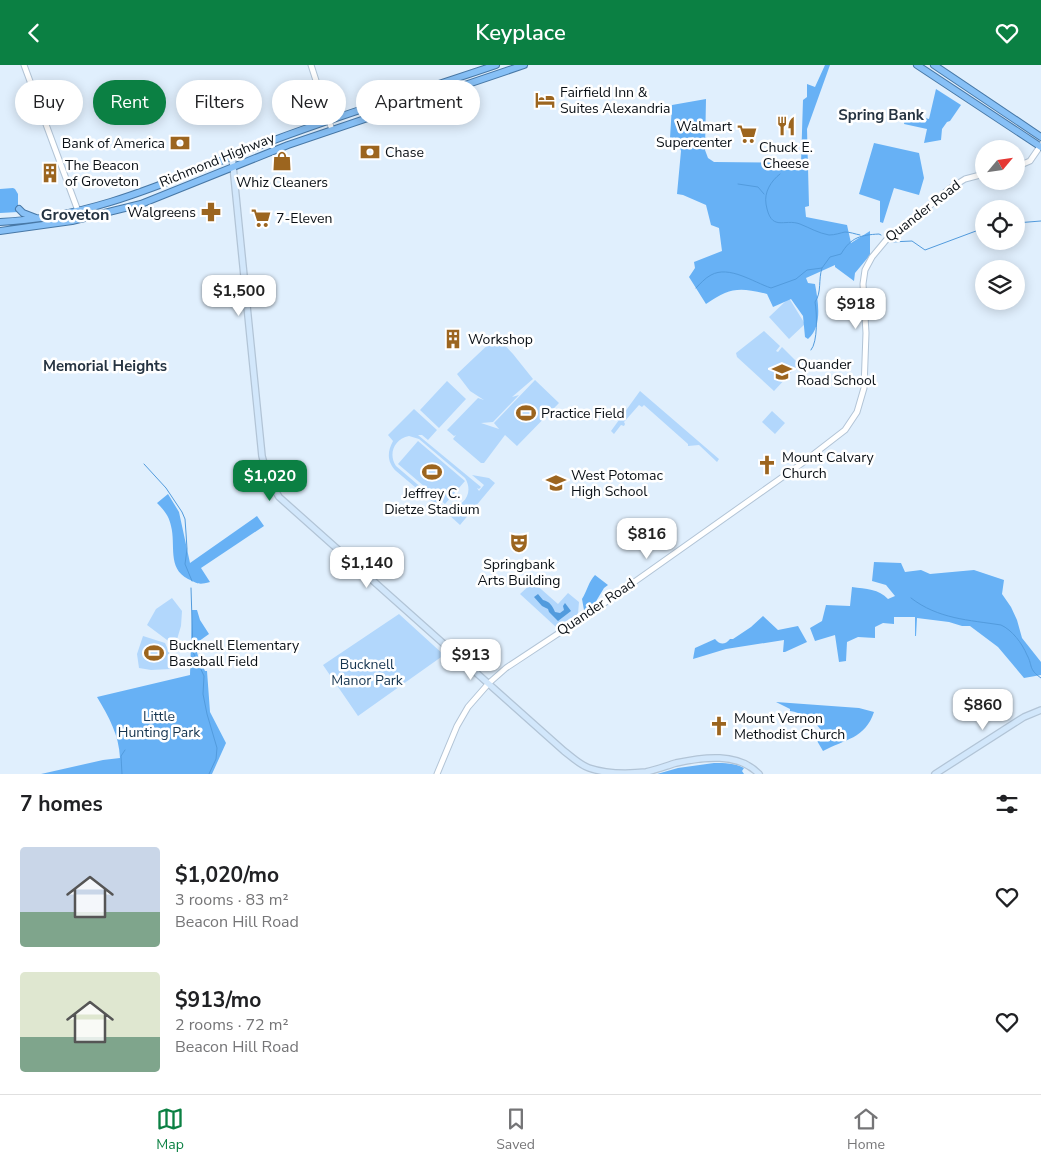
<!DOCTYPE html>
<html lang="en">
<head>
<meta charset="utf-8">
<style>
  :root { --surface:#fff; --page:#f6f6f6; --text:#202124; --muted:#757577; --line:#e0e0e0; --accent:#0b8043 }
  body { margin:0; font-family:"Nunito Sans",sans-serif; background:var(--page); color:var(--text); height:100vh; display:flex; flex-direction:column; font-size:19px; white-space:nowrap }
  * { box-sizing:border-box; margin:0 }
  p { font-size:16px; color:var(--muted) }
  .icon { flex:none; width:28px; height:28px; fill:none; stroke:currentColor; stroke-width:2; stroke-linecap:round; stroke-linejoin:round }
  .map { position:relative; height:709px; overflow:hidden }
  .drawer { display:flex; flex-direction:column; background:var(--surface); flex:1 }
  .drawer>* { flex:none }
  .top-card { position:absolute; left:15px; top:15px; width:500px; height:45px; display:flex; gap:10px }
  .needle { width:32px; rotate:61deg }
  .controls { position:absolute; left:975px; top:75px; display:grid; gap:10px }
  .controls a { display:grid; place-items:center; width:50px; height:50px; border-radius:50%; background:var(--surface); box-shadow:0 2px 12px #0003; font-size:25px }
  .price { position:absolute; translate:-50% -42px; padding:0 11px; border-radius:10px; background:#fff; color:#222; font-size:16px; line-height:32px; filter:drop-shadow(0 1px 2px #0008) }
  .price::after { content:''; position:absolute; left:50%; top:30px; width:15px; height:11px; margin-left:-8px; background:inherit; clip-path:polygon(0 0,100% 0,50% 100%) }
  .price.active { background:var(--accent); color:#fff }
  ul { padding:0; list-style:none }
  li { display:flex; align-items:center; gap:15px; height:125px; padding:0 20px }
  li span { display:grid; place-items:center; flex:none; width:140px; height:100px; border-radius:5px; color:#555 }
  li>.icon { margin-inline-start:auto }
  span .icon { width:60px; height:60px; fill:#fffc; stroke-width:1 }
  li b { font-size:21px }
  h2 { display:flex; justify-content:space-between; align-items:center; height:60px; padding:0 20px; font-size:21px }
  .chip { padding:0 18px; border-radius:22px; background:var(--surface); box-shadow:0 2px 12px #0003; font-size:18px; line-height:45px }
  .chip.active { background:var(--accent); color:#fff }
  header { display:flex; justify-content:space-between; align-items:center; height:65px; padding:0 20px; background:var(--accent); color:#fff; font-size:22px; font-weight:600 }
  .tab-bar { display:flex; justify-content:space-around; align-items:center; height:70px; border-top:1px solid var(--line); background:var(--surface); font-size:14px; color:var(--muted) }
  .tab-bar a { display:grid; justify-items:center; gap:2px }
  .tab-bar .active { color:var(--accent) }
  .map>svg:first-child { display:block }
</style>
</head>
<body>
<header><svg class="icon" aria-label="back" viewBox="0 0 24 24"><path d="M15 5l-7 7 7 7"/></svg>Keyplace<svg class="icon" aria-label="heart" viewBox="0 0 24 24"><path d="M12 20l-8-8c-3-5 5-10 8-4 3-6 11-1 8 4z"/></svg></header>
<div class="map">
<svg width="1041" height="709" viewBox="0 0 1041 709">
  <rect width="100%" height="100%" fill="#e0effd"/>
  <!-- green -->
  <path fill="#b2d7fc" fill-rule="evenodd" d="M789 233 805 259 789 274 769 252Z
    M764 266 780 281 776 286 778 287 782 282 799 299 774 326 737 292 736 288Z
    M494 274H499L513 289 533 314 512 332 519 330 493 357 481 358 499 364 494 358 535 315 559 338 517 381 505 370 484 398H481L453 374 456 370 454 371 447 365 478 333 484 335 470 326 457 309Z
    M447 316 466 334 439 363 420 345Z
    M640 326 719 394 717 397 699 380 688 381V379L644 340 642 342 639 340 624 357 625 359 624 361 621 360 614 369 611 366Z
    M414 344 437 365 428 375 422 370H418L481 422 479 424 477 423 479 426 484 420 472 410 489 413 495 418 460 460 448 449 453 446 445 445 440 443 396 406C387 397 387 387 393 376L388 370ZM409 371 419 374 465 413C475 429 462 445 444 442L396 401C388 389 394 374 409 371Z
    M772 346 785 358 775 369 762 357Z
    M418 376 465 416 445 439 398 399Z
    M533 517 558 539 568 528 579 537 578 549 556 562 520 529Z
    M172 533 182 546 181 561 175 581 147 560 156 544Z
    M399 549 444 590 358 651 323 600Z
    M143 571 165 578 169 587 171 604 151 605 139 603 137 589Z"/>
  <!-- forest -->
  <path fill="#67b1f5" d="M825 0H830L807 64 809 141 805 142 806 152 847 160 851 178 870 166V190L855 208 854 216 835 202V200L806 213 808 218 815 219C818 236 823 261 808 274L805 272 803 251 791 234 773 242 767 229C738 222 730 223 706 239L689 212 695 203 694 197 722 186 719 163 711 160 706 140 683 130 677 129 681 86 678 75 670 73 672 40 706 34 705 85 708 93 714 97 801 98 803 35 807 32V19L815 22Z
    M936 24 961 40 950 56 947 57 942 64 941 75 924 78 927 64 904 59 906 48 929 54Z
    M874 78 919 88 924 113 919 130 894 123 883 158 880 157V136L859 129Z
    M13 123 15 124 18 129V147L0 148V124Z
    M168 429 179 447 190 498 257 451 264 461 201 503 210 517C199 520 198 519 188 514 167 503 176 480 171 461 169 451 164 445 157 438Z
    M874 497 901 498 905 507 921 505 930 509 974 505 1004 515 1002 529 1011 542 1017 555 1022 573 1041 597V610L1024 613 998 582 970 561H962L949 557 917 553 916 571H915V552H894V559L883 558 875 562V573L858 572 847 577 846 596 839 597 835 570 815 576 810 563 822 556 826 540 850 541 852 522C866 524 879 524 888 534L895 531 886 520 872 516Z
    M595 510 608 520 604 523 595 538 584 545 582 534C587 526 589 516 595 510Z
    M192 545H197L200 555 209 569 195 579 198 591 205 606H207L210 647 226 678 212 709H41L103 695 120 693C119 670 109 652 97 632L190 610Z
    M763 551 778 565 798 561 807 577 785 587H783L784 575 726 584 693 594 695 583 715 574C720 580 725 580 730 574H733L751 562Z
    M776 637 859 643 874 647C865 674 845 674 823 686L813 669 821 665C815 656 801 647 790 646V644Z
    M714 698C725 698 734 698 744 703L742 706 744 709H657L678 703Z"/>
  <!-- water -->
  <path fill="#529bdd" d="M538 529 543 535C550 537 552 540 555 547L560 548 564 545 563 541 565 538 571 546 558 556 549 547 548 544 542 541 534 532Z"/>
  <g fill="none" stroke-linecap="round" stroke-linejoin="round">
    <!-- stream -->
    <path stroke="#529bdd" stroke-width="1" d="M780 109C771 116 764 127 766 139 771 168 784 153 800 159 810 163 818 168 829 170 835 170 840 168 845 167 850 167 855 169 860 170
      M738 119 758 122 764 129
      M1016 158 1041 156
      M891 177 912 176 925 185 984 163
      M696 223C700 219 705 213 711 210 729 200 753 217 771 223L796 214 807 205 822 203 830 192 841 189C851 172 861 170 879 169L881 170
      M811 285C818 277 817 248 815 237 822 227 818 215 822 203
      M144 399 166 423 182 447 185 454 186 468 187 484 185 499 192 516
      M191 523 193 587 204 611 203 629 207 649 217 683 216 694 209 709
      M911 533C938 554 969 555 1001 560 1012 565 1022 578 1027 590 1033 601 1028 604 1041 613
      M122 709 121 691 125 685"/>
    <defs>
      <path id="tertiary" d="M24 0 81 154
        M311 0 332 65
        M1016 102 1030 96 1041 80
        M437 709 457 661 468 642 489 618 506 603 606 537 801 399 845 365 857 347 864 323 866 268 863 219 865 205 872 192 887 174 904 163 949 124 965 114 984 109"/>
      <path id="secondary" d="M232 91 262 391 268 413 279 432 564 686C572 692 580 700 589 703 607 709 627 709 646 707 656 705 666 701 676 698 703 692 738 687 759 709
        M935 709 1024 652 1041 645"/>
      <path id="trunk" d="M917 0 1041 82
        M934 0 1041 72
        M19 144 23 148 36 153
        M0 157C100 153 185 108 277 74 349 47 423 25 496 0
        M0 166 72 156 141 139 288 80 524 0"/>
    </defs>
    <!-- tertiary casing -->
    <use href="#tertiary" stroke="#b2c4d6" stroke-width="7"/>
    <!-- secondary casing -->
    <use href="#secondary" stroke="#b2c4d6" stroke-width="8"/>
    <!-- trunk casing -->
    <use href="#trunk" stroke="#4878a6" stroke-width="8"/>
    <!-- tertiary -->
    <use href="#tertiary" stroke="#fff" stroke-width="5"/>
    <!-- secondary -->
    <use href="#secondary" stroke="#d2e7fb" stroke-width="5.5"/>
    <!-- trunk -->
    <use href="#trunk" stroke="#87c0f6" stroke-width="6"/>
  </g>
  <!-- icons -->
  <defs>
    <symbol id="hotel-bare" viewBox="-9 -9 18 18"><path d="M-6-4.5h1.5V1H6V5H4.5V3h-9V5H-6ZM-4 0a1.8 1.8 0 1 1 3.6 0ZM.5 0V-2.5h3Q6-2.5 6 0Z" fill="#9c651f" stroke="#fff" stroke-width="2.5" paint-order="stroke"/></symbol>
    <symbol id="restaurant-bare" viewBox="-9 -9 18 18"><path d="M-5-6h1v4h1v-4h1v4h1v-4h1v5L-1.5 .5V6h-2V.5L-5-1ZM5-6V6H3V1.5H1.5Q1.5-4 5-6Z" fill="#9c651f" stroke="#fff" stroke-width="2.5" paint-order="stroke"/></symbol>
    <symbol id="supermarket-bare" viewBox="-9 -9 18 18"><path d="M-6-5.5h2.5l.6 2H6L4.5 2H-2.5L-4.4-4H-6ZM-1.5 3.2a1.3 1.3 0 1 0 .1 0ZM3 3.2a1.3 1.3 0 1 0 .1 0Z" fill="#9c651f" stroke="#fff" stroke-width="2.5" paint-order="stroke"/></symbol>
    <symbol id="bank-bare" viewBox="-9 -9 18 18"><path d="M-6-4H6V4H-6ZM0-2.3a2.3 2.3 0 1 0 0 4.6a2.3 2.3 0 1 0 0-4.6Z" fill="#9c651f" stroke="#fff" stroke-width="2.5" paint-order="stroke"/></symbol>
    <symbol id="shop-bare" viewBox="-9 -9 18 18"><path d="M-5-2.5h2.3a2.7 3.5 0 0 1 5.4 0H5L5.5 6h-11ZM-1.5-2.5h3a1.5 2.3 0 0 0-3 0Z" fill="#9c651f" stroke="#fff" stroke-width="2.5" paint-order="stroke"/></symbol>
    <symbol id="building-bare" viewBox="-9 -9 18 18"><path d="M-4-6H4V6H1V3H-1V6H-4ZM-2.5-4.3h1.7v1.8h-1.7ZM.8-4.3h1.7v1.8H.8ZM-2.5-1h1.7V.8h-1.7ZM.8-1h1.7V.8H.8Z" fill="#9c651f" stroke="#fff" stroke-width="2.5" paint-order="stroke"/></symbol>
    <symbol id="pharmacy-bare" viewBox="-9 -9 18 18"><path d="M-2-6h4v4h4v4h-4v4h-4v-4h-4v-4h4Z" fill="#9c651f" stroke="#fff" stroke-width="2.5" paint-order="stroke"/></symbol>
    <symbol id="school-bare" viewBox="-9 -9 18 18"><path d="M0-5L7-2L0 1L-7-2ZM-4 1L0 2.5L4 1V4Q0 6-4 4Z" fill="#9c651f" stroke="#fff" stroke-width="2.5" paint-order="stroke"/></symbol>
    <symbol id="stadium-bare" viewBox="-9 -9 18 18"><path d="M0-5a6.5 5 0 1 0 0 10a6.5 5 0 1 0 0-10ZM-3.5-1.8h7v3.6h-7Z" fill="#9c651f" stroke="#fff" stroke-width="2.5" paint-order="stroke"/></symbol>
    <symbol id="church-bare" viewBox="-9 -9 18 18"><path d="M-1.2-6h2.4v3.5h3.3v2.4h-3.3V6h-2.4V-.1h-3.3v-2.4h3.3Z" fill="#9c651f" stroke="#fff" stroke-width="2.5" paint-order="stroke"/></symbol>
    <symbol id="theatre-bare" viewBox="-9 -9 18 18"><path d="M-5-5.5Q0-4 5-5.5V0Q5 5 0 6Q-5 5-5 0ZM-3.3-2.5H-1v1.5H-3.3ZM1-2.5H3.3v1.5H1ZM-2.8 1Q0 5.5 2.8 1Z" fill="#9c651f" stroke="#fff" stroke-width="2.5" paint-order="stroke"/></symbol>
  </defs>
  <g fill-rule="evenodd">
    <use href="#hotel-bare" x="531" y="21" width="28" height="28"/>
    <use href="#restaurant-bare" x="772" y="47" width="28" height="28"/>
    <use href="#supermarket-bare" x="733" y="55" width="28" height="28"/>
    <use href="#bank-bare" x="166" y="64" width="28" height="28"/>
    <use href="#bank-bare" x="356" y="73" width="28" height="28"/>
    <use href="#shop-bare" x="268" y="82" width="28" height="28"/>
    <use href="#building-bare" x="36" y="94" width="28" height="28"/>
    <use href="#pharmacy-bare" x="197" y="133" width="28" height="28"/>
    <use href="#supermarket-bare" x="247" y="139" width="28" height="28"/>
    <use href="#building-bare" x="439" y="260" width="28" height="28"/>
    <use href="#school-bare" x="768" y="293" width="28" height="28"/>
    <use href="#stadium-bare" x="512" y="334" width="28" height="28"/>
    <use href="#church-bare" x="753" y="386" width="28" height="28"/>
    <use href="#stadium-bare" x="418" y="393" width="28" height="28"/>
    <use href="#school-bare" x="542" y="404" width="28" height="28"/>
    <use href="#theatre-bare" x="505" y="464" width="28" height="28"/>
    <use href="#stadium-bare" x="140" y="574" width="28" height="28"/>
    <use href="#church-bare" x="705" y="647" width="28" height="28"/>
  </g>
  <g text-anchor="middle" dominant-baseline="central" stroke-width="5" stroke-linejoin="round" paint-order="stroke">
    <!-- poi labels -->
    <g font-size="14" fill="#0a1016" stroke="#fff" text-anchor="start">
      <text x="560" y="27">Fairfield Inn &amp;<tspan x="560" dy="16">Suites Alexandria</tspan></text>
      <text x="732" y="61" text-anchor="end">Walmart<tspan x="732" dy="16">Supercenter</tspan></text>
      <text x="165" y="78" text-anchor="end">Bank of America</text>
      <text x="786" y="82" text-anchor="middle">Chuck E.<tspan x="786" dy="16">Cheese</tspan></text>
      <text x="385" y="87">Chase</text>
      <text x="65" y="100">The Beacon<tspan x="65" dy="16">of Groveton</tspan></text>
      <text x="282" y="117" text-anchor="middle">Whiz Cleaners</text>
      <text x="196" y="147" text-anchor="end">Walgreens</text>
      <text x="276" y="153">7-Eleven</text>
      <text x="468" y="274">Workshop</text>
      <text x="797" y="299">Quander<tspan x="797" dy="16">Road School</tspan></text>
      <text x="541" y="348">Practice Field</text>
      <text x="782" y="392">Mount Calvary<tspan x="782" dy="16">Church</tspan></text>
      <text x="571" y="410">West Potomac<tspan x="571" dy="16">High School</tspan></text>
      <text x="432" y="428" text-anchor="middle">Jeffrey C.<tspan x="432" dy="16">Dietze Stadium</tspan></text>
      <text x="519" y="499" text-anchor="middle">Springbank<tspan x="519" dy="16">Arts Building</tspan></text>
      <text x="169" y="580">Bucknell Elementary<tspan x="169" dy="16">Baseball Field</tspan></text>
      <text x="734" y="653">Mount Vernon<tspan x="734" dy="16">Methodist Church</tspan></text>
    </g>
    <!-- street labels -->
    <g font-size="14" fill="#0a1016" stroke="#fff">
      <text transform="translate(217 95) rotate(-22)">Richmond Highway</text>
      <text transform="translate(923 146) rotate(-38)">Quander Road</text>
      <text transform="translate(596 542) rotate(-34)">Quander Road</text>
    </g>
    <!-- park labels -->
    <g font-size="14" fill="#163550" stroke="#fff">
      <text x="367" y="599">Bucknell<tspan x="367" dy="16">Manor Park</tspan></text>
      <text x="159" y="651">Little<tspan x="159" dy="16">Hunting Park</tspan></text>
    </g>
    <!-- neighbourhood labels -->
    <g font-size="15" font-weight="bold" fill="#253341" stroke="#fff">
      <text x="881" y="50">Spring Bank</text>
      <text x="105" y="301">Memorial Heights</text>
    </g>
    <!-- quarter labels -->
    <g font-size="16" font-weight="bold" fill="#253341" stroke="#fff">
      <text x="75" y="150">Groveton</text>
    </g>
  </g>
</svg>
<div class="controls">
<a><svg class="needle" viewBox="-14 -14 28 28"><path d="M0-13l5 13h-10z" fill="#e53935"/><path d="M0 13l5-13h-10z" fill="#757577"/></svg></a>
<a><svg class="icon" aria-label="locate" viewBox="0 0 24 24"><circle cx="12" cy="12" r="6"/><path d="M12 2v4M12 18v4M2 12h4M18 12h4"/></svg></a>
<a><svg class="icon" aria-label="layers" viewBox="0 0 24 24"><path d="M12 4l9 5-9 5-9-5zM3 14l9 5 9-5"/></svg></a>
</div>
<b class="price" style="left:239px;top:252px">$1,500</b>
<b class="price" style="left:856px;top:265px">$918</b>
<b class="price active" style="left:270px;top:437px">$1,020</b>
<b class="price" style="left:647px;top:495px">$816</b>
<b class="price" style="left:367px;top:524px">$1,140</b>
<b class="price" style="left:471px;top:616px">$913</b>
<b class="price" style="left:983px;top:666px">$860</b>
<div class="top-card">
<a class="chip">Buy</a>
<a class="chip active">Rent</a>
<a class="chip">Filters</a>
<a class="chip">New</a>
<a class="chip">Apartment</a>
</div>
</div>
<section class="drawer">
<h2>7 homes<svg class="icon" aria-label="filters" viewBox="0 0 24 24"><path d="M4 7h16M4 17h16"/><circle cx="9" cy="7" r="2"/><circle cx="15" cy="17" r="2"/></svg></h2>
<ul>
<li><span style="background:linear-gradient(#c9d6e8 65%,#7fa58c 0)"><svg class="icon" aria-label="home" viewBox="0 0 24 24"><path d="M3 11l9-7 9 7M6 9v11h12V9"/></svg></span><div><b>$1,020/mo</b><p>3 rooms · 83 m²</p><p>Beacon Hill Road</p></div><svg class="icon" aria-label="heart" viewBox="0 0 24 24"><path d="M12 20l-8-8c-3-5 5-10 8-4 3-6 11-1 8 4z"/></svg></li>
<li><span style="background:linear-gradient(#dfe7d0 65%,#7fa58c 0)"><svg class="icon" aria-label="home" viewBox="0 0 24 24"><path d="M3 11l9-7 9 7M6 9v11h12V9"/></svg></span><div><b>$913/mo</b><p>2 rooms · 72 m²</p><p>Beacon Hill Road</p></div><svg class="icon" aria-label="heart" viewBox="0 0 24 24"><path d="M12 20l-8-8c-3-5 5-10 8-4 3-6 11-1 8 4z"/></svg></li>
</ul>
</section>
<nav class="tab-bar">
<a class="active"><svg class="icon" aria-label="map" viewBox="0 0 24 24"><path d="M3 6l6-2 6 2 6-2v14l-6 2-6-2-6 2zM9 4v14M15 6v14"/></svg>Map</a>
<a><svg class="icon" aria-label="saved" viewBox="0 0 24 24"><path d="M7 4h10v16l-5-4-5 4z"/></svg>Saved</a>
<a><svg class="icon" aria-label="home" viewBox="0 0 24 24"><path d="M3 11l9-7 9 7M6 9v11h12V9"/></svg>Home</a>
</nav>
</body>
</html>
